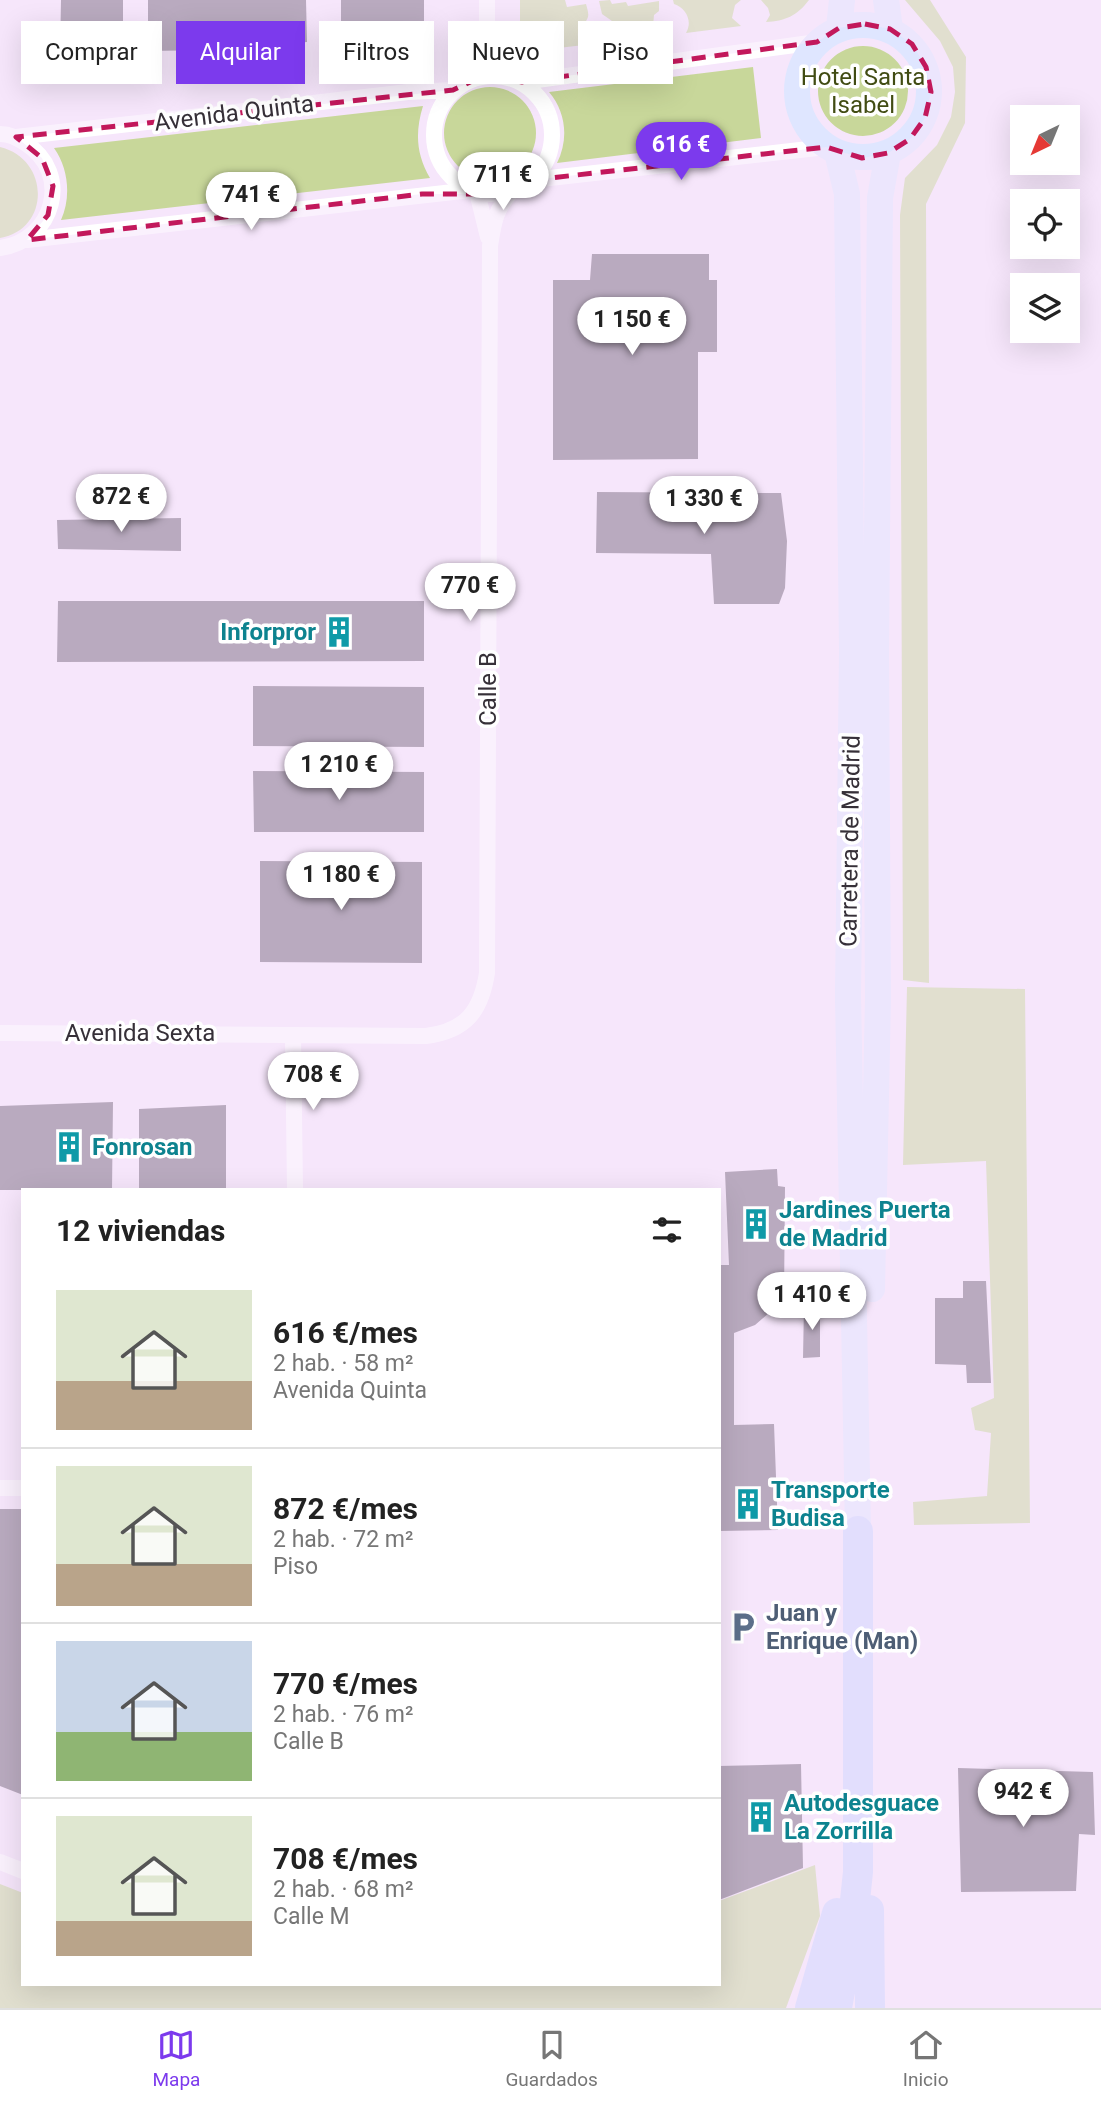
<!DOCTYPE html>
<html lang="es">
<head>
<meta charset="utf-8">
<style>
  :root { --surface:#fff; --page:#f2f2f2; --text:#222; --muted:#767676; --line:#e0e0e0; --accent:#7c3aed }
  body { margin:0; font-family:Roboto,sans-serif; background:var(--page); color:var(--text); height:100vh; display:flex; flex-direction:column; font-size:26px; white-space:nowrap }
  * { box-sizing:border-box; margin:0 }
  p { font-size:23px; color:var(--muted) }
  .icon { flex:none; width:38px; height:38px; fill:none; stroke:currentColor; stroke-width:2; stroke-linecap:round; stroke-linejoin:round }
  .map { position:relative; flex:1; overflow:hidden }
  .sheet { position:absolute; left:21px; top:1188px; width:700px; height:798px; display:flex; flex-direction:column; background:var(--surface); border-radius:0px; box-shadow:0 7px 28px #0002 }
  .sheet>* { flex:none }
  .top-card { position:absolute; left:21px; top:21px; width:700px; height:63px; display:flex; gap:14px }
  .needle { width:46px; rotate:223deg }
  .fabs { position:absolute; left:1010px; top:105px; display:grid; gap:14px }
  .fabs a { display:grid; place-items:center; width:70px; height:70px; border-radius:0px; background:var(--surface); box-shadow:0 7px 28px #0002; font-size:35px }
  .price { position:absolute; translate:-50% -60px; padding:0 16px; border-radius:24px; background:#fff; color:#222; font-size:23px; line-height:46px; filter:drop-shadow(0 2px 4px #0008) }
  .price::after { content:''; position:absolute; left:50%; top:42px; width:21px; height:16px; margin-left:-10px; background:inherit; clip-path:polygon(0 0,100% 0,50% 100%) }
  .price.selected { background:var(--accent); color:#fff }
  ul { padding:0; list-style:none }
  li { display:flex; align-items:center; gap:21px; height:175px; padding:0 35px }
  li+li { border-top:2px solid var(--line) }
  li span { display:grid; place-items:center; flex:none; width:196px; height:140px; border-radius:0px; color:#555 }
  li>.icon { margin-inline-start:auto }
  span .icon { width:84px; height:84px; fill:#fffc; stroke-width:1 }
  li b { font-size:30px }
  h2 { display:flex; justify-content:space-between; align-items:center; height:84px; padding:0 35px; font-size:30px }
  .tag { padding:0 24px; border-radius:0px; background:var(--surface); box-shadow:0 7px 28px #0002; font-size:24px; line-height:63px }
  .tag.selected { background:var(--accent); color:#fff }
  .menu { display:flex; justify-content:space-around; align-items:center; height:98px; border-top:2px solid var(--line); background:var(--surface); font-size:19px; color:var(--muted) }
  .menu a { display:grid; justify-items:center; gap:4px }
  .menu .selected { color:var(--accent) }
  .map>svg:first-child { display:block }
</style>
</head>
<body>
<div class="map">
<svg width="1101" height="2008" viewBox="0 0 1101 2008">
  <rect width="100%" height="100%" fill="#f6e6fb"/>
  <!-- green -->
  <path fill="#c8d79a" d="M520 0H565L567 7 586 4C587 8 589 13 588 17 584 29 570 31 584 45L541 50 531 49 520 33Z
    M610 0 612 4 626 2 628 6 659 1V11L654 15 653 26 659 36 612 41 614 34 612 21 602 14 599 1Z
    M673 0H741L735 5 732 18 741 26 686 33C693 21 686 8 674 4Z
    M761 0H809C797 16 785 21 766 22L770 15 768 8Z
    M905 0H930L966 57 965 123 926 204 929 983 903 980 900 215 905 178 937 145 951 117 955 92 953 67 940 41Z
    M818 91a45 45 0 1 1 90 0a45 45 0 1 1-90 0Z
    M753 67 761 138 557 163C569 139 566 112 549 92Z
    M444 133a46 46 0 1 1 92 0a46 46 0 1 1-92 0Z
    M423 106C415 132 416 154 430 178L61 220C71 198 69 169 54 148Z
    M0 147C50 159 51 229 0 238Z
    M907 987 1025 989 1030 1523 914 1525 913 1502 987 1496 991 1433 975 1430 971 1408 994 1398 986 1161 903 1165Z
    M815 1865 820 1916 786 2008H0V1884L23 1893V1984H719V1901Z"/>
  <!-- building -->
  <path fill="#706275" d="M61 0H123V57L60 55Z
    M148 0H306L307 42 212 50 148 51Z
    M341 0H424V27H341Z
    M592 254H709V280H717V352H698V459L553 460V280H590Z
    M597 492 781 493 787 541 785 588 779 604H714L711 554 596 553Z
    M181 518V551L58 549 57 520Z
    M58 601H424V661L57 662Z
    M253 686 424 687V747L253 746Z
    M253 771 424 772V832H254Z
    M260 861 422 862V963L260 962Z
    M113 1102 112 1190H0V1106Z
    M226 1105V1190H139V1109Z
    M777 1169 778 1186 785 1187 784 1300 755 1325 734 1333V1425L774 1424 778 1530 719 1531V1265H729L725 1172Z
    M963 1281H986L991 1383H967L966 1365 935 1364V1298H963Z
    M820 1305V1357L803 1358 804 1306Z
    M0 1509H23V1795L0 1786Z
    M801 1764 803 1868 719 1900V1766Z
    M958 1768 1093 1772 1095 1835 1079 1834 1076 1891 961 1892Z"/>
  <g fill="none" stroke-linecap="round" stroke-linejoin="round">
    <!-- street -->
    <path stroke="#fff" stroke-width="16" d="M487 0V32L502 75
      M434 135a59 59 0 1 1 118 0a59 59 0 1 1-118 0Z
      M522 82 817 42
      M0 134C10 134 17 138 25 143 73 173 54 241 0 248
      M16 137 408 92 453 90
      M532 180 826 147
      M477 192 488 237
      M27 240 471 190
      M0 1033 426 1036C466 1031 481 1011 487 973L490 246C494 221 495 210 512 191
      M293 1035 295 1190
      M0 1488H23
      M0 1862 23 1871"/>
    <!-- primary -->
    <path stroke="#dfe6ff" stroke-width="26" d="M886 0 890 29
      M797 91a66 66 0 1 1 132 0a66 66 0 1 1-132 0Z
      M839 28 842 0
      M837 152 847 194 852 651 848 996 858 1531
      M872 1289 878 998 876 653 880 198 888 153"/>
    <!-- highway -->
    <path stroke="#cad6ff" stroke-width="30" d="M869 1910 870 2008
      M810 2008 837 1913
      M837 2008 853 1919 858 1872V1531"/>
  </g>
  <!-- marked area -->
  <path d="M0 0H1101V2008H0ZM865 24 890 29 912 44 926 67 931 92 925 118 910 139 888 153 862 158 826 147 532 180 499 194H422L27 240 48 215 53 186 42 158 16 137 453 90 485 75 522 82 817 42 839 28Z" fill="#f6e6fb" fill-opacity=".55" fill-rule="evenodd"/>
  <path fill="none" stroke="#c2185b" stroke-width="5" stroke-dasharray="14 9" stroke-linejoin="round" d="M865 24 890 29 912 44 926 67 931 92 925 118 910 139 888 153 862 158 826 147 532 180 499 194H422L27 240 48 215 53 186 42 158 16 137 453 90 485 75 522 82 817 42 839 28Z"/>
  <!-- icons -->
  <defs>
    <symbol id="building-bare" viewBox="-9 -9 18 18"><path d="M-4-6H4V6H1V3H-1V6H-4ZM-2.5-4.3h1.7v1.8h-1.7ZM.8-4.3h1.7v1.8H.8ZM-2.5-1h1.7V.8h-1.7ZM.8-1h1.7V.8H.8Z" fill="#0f9aa8" stroke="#fff" stroke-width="2.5" paint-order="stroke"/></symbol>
    <symbol id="parking-bare" viewBox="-9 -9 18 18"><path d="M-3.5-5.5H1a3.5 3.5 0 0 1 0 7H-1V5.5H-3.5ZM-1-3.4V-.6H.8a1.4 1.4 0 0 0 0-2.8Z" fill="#5c6f8a" stroke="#fff" stroke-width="2.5" paint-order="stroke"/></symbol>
  </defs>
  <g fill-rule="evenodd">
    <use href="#building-bare" x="317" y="610" width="44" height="44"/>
    <use href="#building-bare" x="47" y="1125" width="44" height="44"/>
    <use href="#building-bare" x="734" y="1202" width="44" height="44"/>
    <use href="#building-bare" x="726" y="1482" width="44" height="44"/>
    <use href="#parking-bare" x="721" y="1605" width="44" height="44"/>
    <use href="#building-bare" x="739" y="1795" width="44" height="44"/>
  </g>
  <g text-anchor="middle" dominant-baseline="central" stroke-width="7" stroke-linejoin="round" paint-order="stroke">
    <!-- park labels -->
    <g font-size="24" fill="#414c13" stroke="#fff">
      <text x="863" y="77">Hotel Santa<tspan x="863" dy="28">Isabel</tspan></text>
    </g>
    <!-- street labels -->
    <g font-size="24" fill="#363038" stroke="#fff">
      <text transform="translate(234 113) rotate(-7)">Avenida Quinta</text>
      <text transform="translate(488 689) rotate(-90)">Calle B</text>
      <text transform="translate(850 841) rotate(-89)">Carretera de Madrid</text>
      <text x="140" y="1033">Avenida Sexta</text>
    </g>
    <!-- culture labels -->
    <g font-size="24" font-weight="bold" fill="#0d838f" stroke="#fff" text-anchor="start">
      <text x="316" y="632" text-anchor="end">Inforpror</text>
      <text x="92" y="1147">Fonrosan</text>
      <text x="779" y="1210">Jardines Puerta<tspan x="779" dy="28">de Madrid</tspan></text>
      <text x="771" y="1490">Transporte<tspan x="771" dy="28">Budisa</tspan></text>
      <text x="784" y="1803">Autodesguace<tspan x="784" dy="28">La Zorrilla</tspan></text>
    </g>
    <!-- service labels -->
    <g font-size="24" font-weight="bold" fill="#4e5e75" stroke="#fff" text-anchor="start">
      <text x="766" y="1613">Juan y<tspan x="766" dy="28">Enrique (Man)</tspan></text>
    </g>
  </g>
</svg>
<div class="fabs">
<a><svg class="needle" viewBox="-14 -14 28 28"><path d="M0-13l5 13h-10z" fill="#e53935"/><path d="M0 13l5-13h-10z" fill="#767676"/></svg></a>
<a><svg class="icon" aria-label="locate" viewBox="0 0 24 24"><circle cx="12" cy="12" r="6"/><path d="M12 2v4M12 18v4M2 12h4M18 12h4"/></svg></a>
<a><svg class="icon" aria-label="layers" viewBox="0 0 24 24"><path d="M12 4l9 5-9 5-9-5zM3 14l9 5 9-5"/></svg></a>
</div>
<b class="price selected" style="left:681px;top:182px">616 €</b>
<b class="price" style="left:503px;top:212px">711 €</b>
<b class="price" style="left:251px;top:232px">741 €</b>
<b class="price" style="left:632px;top:357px">1 150 €</b>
<b class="price" style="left:121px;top:534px">872 €</b>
<b class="price" style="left:704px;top:536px">1 330 €</b>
<b class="price" style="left:470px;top:623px">770 €</b>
<b class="price" style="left:339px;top:802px">1 210 €</b>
<b class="price" style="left:341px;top:912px">1 180 €</b>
<b class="price" style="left:313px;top:1112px">708 €</b>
<b class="price" style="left:812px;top:1332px">1 410 €</b>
<b class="price" style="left:1023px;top:1829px">942 €</b>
<div class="top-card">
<a class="tag">Comprar</a>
<a class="tag selected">Alquilar</a>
<a class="tag">Filtros</a>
<a class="tag">Nuevo</a>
<a class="tag">Piso</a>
</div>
<section class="sheet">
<h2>12 viviendas<svg class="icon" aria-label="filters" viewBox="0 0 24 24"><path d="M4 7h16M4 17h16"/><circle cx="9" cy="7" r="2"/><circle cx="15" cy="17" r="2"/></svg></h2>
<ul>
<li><span style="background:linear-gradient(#dfe7d0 65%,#b9a48a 0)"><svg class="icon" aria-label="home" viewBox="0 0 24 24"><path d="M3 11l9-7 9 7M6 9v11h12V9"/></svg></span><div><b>616 €/mes</b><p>2 hab. · 58 m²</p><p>Avenida Quinta</p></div></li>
<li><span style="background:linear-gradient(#dfe7d0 70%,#b9a48a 0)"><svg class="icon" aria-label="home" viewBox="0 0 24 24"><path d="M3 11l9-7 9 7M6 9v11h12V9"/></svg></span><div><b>872 €/mes</b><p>2 hab. · 72 m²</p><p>Piso</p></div></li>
<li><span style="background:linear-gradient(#c9d6e8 65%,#8fb573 0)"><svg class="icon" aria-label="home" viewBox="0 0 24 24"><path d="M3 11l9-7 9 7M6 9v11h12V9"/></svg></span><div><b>770 €/mes</b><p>2 hab. · 76 m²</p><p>Calle B</p></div></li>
<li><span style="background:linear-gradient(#dfe7d0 75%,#b9a48a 0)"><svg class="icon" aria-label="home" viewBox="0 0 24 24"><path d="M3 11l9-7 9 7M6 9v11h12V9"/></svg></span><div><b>708 €/mes</b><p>2 hab. · 68 m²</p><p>Calle M</p></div></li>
</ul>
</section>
</div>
<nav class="menu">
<a class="selected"><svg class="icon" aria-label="map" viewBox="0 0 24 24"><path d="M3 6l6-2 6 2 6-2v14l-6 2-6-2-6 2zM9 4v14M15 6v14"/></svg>Mapa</a>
<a><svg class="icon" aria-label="saved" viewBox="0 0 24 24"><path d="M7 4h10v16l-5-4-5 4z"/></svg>Guardados</a>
<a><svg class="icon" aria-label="home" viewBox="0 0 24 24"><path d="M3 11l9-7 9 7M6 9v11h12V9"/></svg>Inicio</a>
</nav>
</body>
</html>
